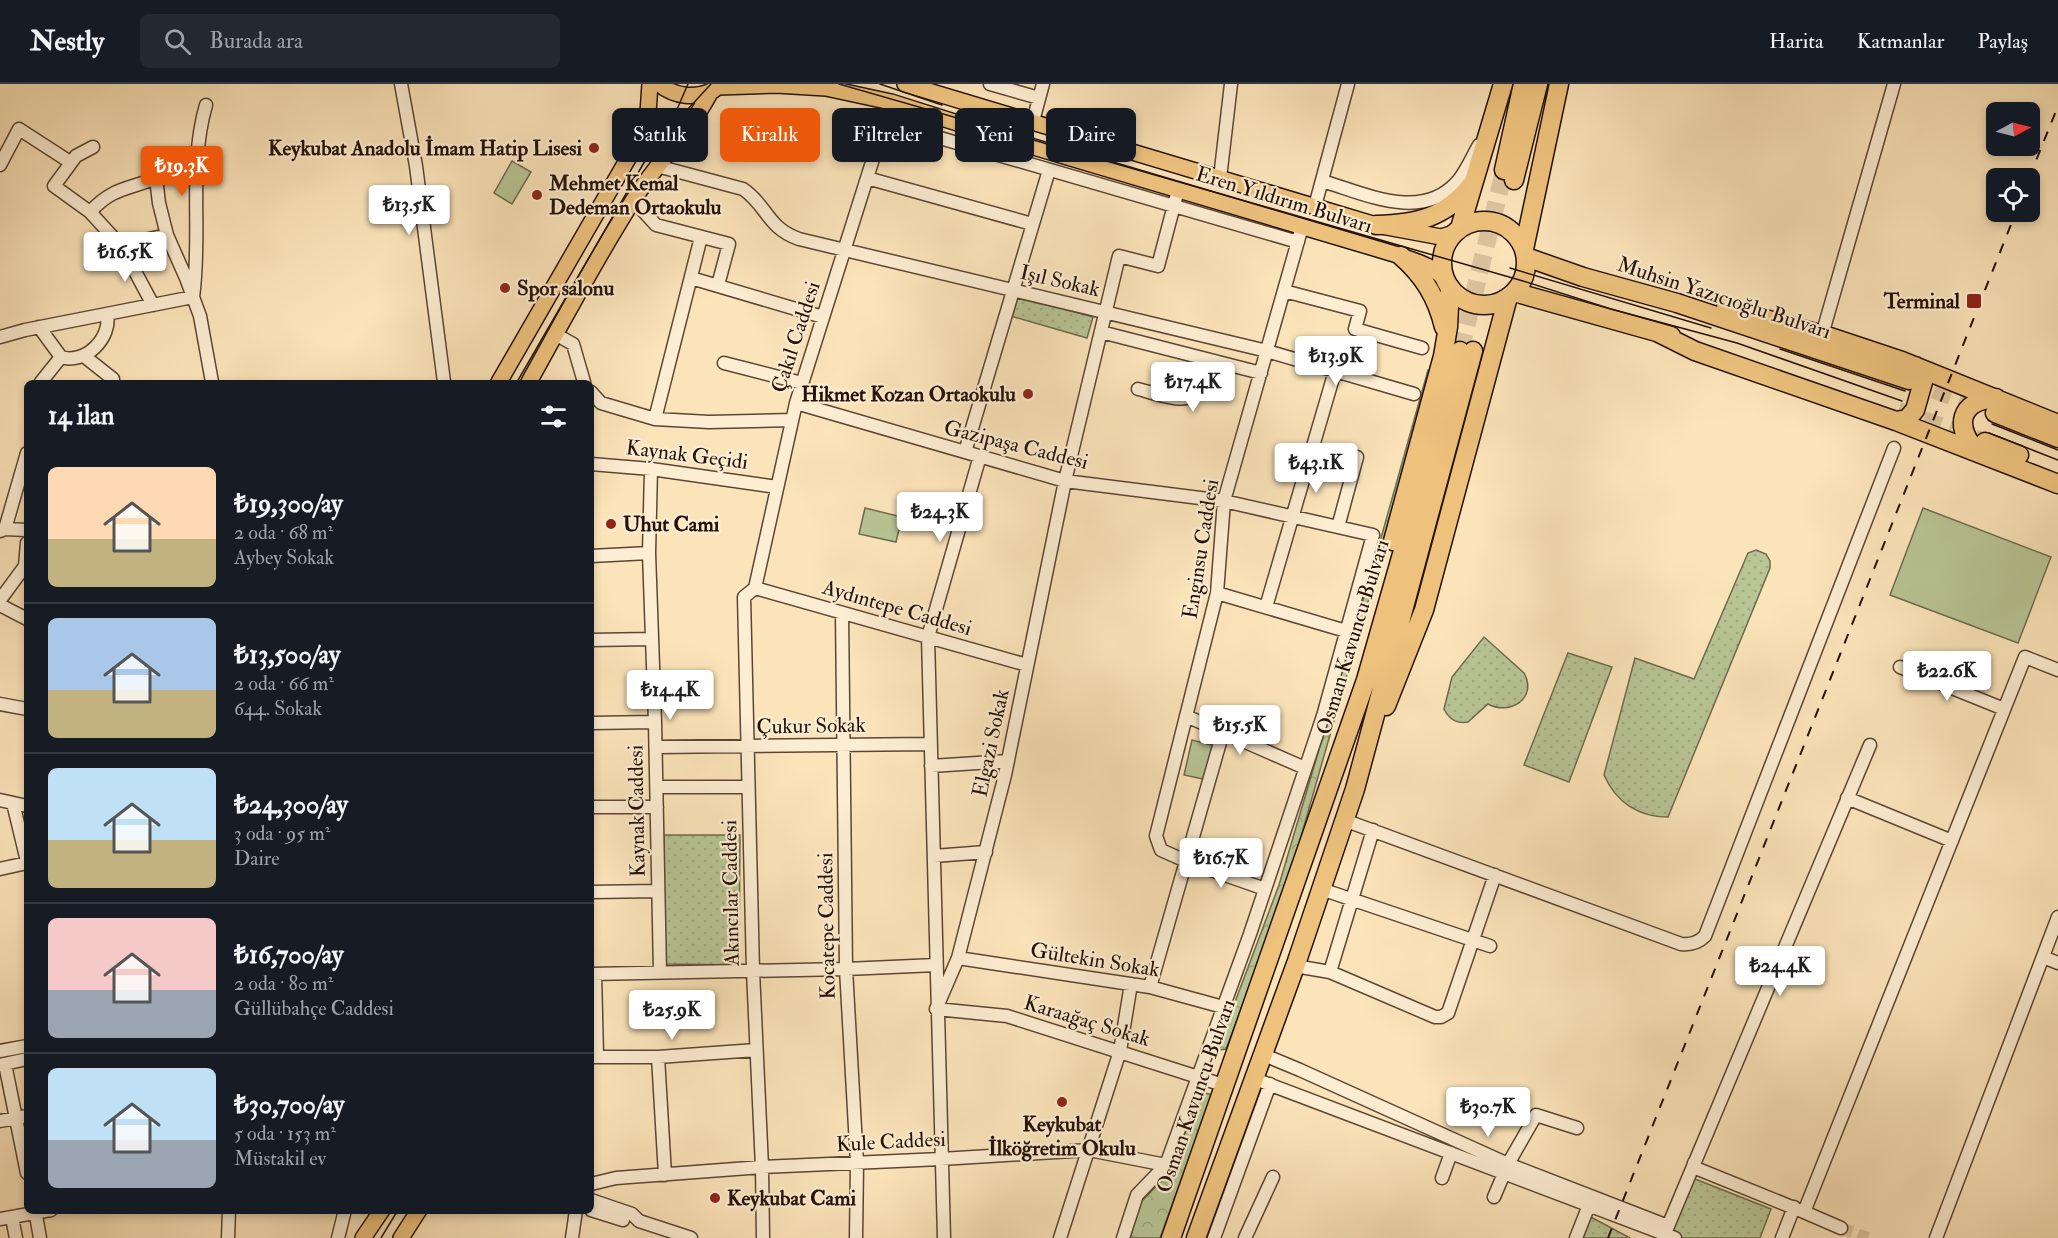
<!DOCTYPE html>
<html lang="tr">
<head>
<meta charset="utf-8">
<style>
  :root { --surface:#171b24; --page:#242831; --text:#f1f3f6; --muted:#9ea1a6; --line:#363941; --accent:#ea580c }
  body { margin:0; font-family:"IM FELL Double Pica",serif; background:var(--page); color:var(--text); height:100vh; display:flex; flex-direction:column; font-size:22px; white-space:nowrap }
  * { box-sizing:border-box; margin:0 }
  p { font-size:20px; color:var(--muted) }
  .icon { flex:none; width:33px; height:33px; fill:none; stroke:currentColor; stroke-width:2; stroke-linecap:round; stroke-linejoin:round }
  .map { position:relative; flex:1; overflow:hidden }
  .sheet { position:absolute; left:24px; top:296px; width:570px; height:834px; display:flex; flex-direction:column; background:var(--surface); border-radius:9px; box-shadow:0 3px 9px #0003 }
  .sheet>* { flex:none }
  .guide { position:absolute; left:612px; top:24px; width:570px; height:54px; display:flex; gap:12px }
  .needle { width:39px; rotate:83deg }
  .tools { position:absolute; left:1986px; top:18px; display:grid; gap:12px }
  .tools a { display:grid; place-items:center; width:54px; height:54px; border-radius:9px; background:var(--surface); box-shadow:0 3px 9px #0003; font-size:30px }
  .price { position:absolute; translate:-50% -51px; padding:0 14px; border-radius:6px; background:#fff; color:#222; font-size:20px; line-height:39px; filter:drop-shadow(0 2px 3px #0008) }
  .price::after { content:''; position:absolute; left:50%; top:36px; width:18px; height:14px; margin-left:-9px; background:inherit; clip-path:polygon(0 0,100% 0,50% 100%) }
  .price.on { background:var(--accent); color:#fff }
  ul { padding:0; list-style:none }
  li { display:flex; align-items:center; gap:18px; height:150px; padding:0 24px }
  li+li { border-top:2px solid var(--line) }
  li span { display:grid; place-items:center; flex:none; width:168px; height:120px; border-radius:9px; color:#555 }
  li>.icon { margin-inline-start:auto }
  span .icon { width:72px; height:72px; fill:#fffc; stroke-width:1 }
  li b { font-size:26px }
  h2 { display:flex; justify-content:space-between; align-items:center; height:72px; padding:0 24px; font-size:26px }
  .pill { padding:0 21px; border-radius:9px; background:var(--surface); box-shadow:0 3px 9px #0003; font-size:21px; line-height:54px }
  .pill.on { background:var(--accent); color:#fff }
  header { display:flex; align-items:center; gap:36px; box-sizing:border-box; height:84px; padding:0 30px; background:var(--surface); border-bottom:2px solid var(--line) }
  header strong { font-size:28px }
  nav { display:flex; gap:33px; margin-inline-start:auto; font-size:21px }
  .search { width:420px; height:54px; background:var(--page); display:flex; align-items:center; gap:15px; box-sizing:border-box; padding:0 21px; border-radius:9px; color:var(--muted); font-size:22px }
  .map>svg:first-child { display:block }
</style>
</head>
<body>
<header>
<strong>Nestly</strong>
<div class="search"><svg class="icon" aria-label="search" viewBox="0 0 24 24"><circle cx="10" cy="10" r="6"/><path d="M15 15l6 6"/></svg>Burada ara</div>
<nav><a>Harita</a><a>Katmanlar</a><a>Paylaş</a></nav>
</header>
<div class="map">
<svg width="2058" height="1154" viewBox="0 0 2058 1154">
  <defs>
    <pattern id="grass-dots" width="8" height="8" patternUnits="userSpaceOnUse" patternTransform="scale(1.5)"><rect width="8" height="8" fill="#b8c595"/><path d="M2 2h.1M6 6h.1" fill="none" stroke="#9ea87f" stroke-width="1.8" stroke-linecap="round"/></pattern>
    <pattern id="park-crowns" width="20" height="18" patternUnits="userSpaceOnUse" patternTransform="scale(1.5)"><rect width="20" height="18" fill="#b8c595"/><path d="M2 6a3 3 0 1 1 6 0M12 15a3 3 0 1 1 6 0" fill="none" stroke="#9ea87f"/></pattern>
  </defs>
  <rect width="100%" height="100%" fill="#fce4ba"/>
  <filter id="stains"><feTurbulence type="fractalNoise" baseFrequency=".00333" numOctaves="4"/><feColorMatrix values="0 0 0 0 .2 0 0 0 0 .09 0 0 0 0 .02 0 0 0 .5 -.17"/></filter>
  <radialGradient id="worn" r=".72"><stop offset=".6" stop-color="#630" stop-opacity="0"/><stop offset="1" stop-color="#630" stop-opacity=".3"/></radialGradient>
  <!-- grass -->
  <path fill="url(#grass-dots)" stroke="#6e6b4e" stroke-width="1.5" d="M1014 210 1093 233 1087 254 1007 231Z
    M1756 466 1766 470 1770 477V484L1668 733C1638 733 1616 718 1604 691L1635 574 1694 595 1748 469Z
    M1484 553 1524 589C1538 614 1510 632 1488 620L1468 638C1457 640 1449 635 1444 625L1452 593Z
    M1568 569 1612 583 1569 698 1524 681Z
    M664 751H740L739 881 663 880Z
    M1690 1093 1771 1125 1760 1154H1681L1668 1149Z
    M1589 1132 1630 1154H1580Z"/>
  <!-- park -->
  <path fill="url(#park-crowns)" stroke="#6e6b4e" stroke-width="1.5" d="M1428 286 1434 287 1284 812 1226 965 1220 966 1218 963 1279 801 1374 479Z
    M1202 1008 1212 1011 1160 1154H1130L1141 1118 1173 1085 1197 1011Z"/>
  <!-- pitch -->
  <path fill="#b8c595" stroke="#6e6b4e" stroke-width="1.5" d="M512 77 531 88 512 120 494 109Z
    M865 424 902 433 896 458 859 450Z
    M1923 424 2051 473 2018 559 1890 511Z
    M1192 656 1215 662 1208 696 1184 691Z"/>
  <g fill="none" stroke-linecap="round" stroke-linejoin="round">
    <!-- minor-tunnel -->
    <path stroke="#dcc49f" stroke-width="12" stroke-dasharray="12 6" stroke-linecap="butt" d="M1841 1144 1868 1154"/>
    <!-- highway-tunnel -->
    <path stroke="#dcc49f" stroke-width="18" stroke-dasharray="18 9" stroke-linecap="butt" d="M1460 267 1503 92
      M1909 296 1985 325
      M1898 327 1979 356"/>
    <defs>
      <path id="minor" d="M401 0 416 82 444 298
        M990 0 1039 14
        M1033 37 1043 0
        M885 38 1298 158
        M93 63 76 72 54 102 90 128 122 163 153 221
        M0 81 19 45 70 78
        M657 82 743 105C767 121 767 144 799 155L1267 267 1414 310
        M156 94 159 119 167 151 186 194 200 232 212 298
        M867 94 1032 140
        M1220 94 1231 0
        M1322 97C1364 109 1422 139 1458 97 1467 86 1472 73 1479 61
        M633 116 656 141 729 160 718 201
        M1315 122 1348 0
        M90 128C114 102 129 106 158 93 171 87 184 81 197 75
        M122 163 135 158 167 151
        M691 194 823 233
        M1284 207 1360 227 1355 245 1422 264
        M39 243 61 273C85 281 112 254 107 230
        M1101 248 1261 289
        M555 250 573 260 584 298
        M1822 251 1894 0
        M0 253 25 246 193 213C202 150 188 83 206 21
        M84 272 113 295V298
        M724 279 802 299
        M41 298 61 273
        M1138 305C1151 308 1189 323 1197 308 1202 298 1203 286 1206 275
        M591 308 601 319 655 335 709 338 792 336
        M796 319 1065 397 1224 417 1373 451 1323 632 1250 850 1166 1081 1137 1111 1123 1154
        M655 335 701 153
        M965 368 1049 86
        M591 380 651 385 777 403
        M651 385 649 469 655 638 660 889
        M1338 443 1357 373
        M5 445 27 369
        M0 447 5 445 27 446
        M591 472 649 469
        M755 504 744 513 753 887 762 1083 763 1154
        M755 504 796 319 891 18
        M755 504 1027 581
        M1217 509 1346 547
        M0 516 25 482 27 459
        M0 521 27 535
        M1266 523 1335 287
        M842 529 846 885 857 1079 856 1154
        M591 556 651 555
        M1900 583 2004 625
        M0 620 27 625
        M1186 632 1305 684
        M591 639 655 638
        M656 663 931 660
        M931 682 1008 677
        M657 703H748
        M1847 714 1952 757
        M0 716 27 722
        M13 719 27 777
        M591 723H657
        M1344 736 1681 860C1690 861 1698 859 1705 852L1894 364
        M934 772 986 768
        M0 785 27 779
        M1265 805 1188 778 1161 766 1156 752 1217 509 1224 417 1302 143
        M1321 805 1490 862
        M591 808 658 807
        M2043 873 2058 879
        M958 874 1150 903 1223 923
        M1295 882 1330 888 1435 933H1441L1448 929 1495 791
        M1330 888 1373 746
        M591 890 846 885 936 881
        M595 890 597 972
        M1150 903 1223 648
        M936 925 958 874 1005 691 1065 397 1119 172 1158 182 1178 106
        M936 925 1007 932 1223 1001
        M0 967 27 962
        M1264 971 1300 986 1508 1080 1668 1142
        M591 973H658L756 966
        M658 973 665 1091
        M5 980 27 1089
        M0 981 27 975
        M1255 995 1675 1154
        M0 1037 27 1032
        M1694 1079 1693 1083 1804 1128 2025 573 2058 586
        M1442 1094 1451 1069
        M591 1100 616 1094 762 1083 941 1075 1089 1066 1166 1081
        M1494 1113 1508 1080 1536 1031 1577 1044
        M591 1116 632 1130 639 1137 691 1154
        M35 1126 40 1154
        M591 1126 623 1136
        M1804 1128 1841 1144
        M12 1134 16 1154
        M0 1135 51 1126
        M228 1154 229 1126
        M338 1154 345 1126
        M572 1154 576 1126
        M944 1154 928 553 980 372
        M1060 1154 1120 967 1131 900
        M1214 1154 1270 1000
        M1245 1154 1273 1093
        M1576 1154 1589 1121
        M1663 1154 1870 661
        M1782 1154 1794 1123
        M1936 1154 2058 833"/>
      <path id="major" d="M659 0C675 13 695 15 714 6
        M905 0 1376 141 1441 153 1454 149
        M718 3 776 1 826 4 891 18 1027 61 1401 172C1422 180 1433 181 1448 199
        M499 298 637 59 648 29 650 0
        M529 298C563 237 596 174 634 115 659 76 689 49 711 7
        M363 1154 382 1126
        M401 1154 419 1126"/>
      <path id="highway" d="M1504 86 1523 0
        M1514 96 1538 0
        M1442 179a42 42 0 1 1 84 0a42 42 0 1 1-84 0Z
        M1376 141C1417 140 1445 134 1472 100
        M1460 144 1503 0
        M1524 165 1559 0
        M1401 172C1424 192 1437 214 1444 243
        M1526 173 1583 193 1677 219 1909 296
        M1514 208 1671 252
        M1726 224 1830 253 1902 277 2058 340
        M1659 249 1695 267 1896 337 2058 400
        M1995 329 2058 354
        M1896 337 1907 335 1915 326 1923 298 1921 290 1915 282
        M1985 358 2019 371
        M1978 369C1954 343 1958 317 1996 314
        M1393 457 1443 272 1448 243 1450 203
        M1386 622 1424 526 1508 213
        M1171 1154 1366 596 1460 267
        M1196 1154 1297 877 1355 705 1473 267"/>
    </defs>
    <!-- minor casing -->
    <use href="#minor" stroke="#5a4634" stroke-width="15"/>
    <!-- major casing -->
    <use href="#major" stroke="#241107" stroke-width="18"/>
    <!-- highway casing -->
    <use href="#highway" stroke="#241107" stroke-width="21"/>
    <!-- minor -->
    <use href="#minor" stroke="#fdedd2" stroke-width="12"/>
    <!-- major -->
    <use href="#major" stroke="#eec27d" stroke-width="15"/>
    <!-- highway -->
    <use href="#highway" stroke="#eec27d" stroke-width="18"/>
    <!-- tram -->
    <path stroke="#241107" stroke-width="1.5" d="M839 0 1523 197 1611 225 1737 259 1902 317
      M880 0 942 21
      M676 38 711 0
      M1510 184 1711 244
      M1780 265 1905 307
      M517 298 649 70 678 23 688 0
      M1992 340 2058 366
      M1989 349 2058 376
      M381 1154 398 1126"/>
    <!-- rail -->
    <path stroke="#241107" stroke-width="2" stroke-dasharray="10 10" stroke-linecap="butt" d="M2029 94 2058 22
      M1608 1154 2016 128"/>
  </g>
  <!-- markers -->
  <g fill="#8f2418" stroke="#fdedd2" stroke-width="2">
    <circle cx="594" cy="64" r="6"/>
    <circle cx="537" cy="111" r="6"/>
    <circle cx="505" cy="204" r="6"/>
    <rect x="1966" y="209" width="16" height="16" rx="3"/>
    <circle cx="1028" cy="310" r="6"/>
    <circle cx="611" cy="440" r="6"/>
    <circle cx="1062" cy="1018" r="6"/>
    <circle cx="715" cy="1114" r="6"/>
  </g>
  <g text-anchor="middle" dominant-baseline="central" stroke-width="4.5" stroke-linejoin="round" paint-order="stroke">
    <!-- poi labels -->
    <g font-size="21" font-weight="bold" fill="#241107" stroke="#fdedd2" text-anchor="start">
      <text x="582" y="64" text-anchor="end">Keykubat Anadolu İmam Hatip Lisesi</text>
      <text x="549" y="99">Mehmet Kemal<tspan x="549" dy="24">Dedeman Ortaokulu</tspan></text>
      <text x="517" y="204">Spor salonu</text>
      <text x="1960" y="217" text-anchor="end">Terminal</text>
      <text x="1016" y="310" text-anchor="end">Hikmet Kozan Ortaokulu</text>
      <text x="623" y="440">Uhut Cami</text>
      <text x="1062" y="1040" text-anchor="middle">Keykubat<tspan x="1062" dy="24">İlköğretim Okulu</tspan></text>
      <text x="727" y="1114">Keykubat Cami</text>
    </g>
    <!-- street labels -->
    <g font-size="21" fill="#241107" stroke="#fdedd2">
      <text transform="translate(1284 116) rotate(17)">Eren Yıldırım Bulvarı</text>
      <text transform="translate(1060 197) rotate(13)">Işıl Sokak</text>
      <text transform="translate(1724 214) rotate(18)">Muhsin Yazıcıoğlu Bulvarı</text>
      <text transform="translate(796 253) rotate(-72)">Çakıl Caddesi</text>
      <text transform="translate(1016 361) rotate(14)">Gazipaşa Caddesi</text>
      <text transform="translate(687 371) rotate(7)">Kaynak Geçidi</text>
      <text transform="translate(1201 465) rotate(-81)">Enginsu Caddesi</text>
      <text transform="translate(897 524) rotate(16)">Aydıntepe Caddesi</text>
      <text transform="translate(1353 553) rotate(-73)">Osman Kavuncu Bulvarı</text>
      <text transform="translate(811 642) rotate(-1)">Çukur Sokak</text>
      <text transform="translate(991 659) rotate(-78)">Elgazi Sokak</text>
      <text transform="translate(637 727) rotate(-91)">Kaynak Caddesi</text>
      <text transform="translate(731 809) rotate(-91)">Akıncılar Caddesi</text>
      <text transform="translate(827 842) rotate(-91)">Kocatepe Caddesi</text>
      <text transform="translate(1095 876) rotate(9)">Gültekin Sokak</text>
      <text transform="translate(1087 937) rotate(17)">Karaağaç Sokak</text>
      <text transform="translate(1196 1012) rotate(-71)">Osman Kavuncu Bulvarı</text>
      <text transform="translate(891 1058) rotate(-3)">Kule Caddesi</text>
    </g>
  </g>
  <rect width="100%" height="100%" filter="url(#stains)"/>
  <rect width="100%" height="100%" fill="url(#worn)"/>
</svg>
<div class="tools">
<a><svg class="needle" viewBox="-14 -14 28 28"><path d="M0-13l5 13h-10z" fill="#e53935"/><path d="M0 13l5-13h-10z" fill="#9ea1a6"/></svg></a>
<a><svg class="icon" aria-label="locate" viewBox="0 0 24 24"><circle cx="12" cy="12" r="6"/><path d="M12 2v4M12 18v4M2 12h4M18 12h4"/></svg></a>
</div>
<b class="price on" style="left:182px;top:113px">₺19.3K</b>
<b class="price" style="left:409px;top:152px">₺13.5K</b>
<b class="price" style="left:125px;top:199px">₺16.5K</b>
<b class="price" style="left:1336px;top:303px">₺13.9K</b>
<b class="price" style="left:1193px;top:329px">₺17.4K</b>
<b class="price" style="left:1316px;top:410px">₺43.1K</b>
<b class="price" style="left:940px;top:459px">₺24.3K</b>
<b class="price" style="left:1947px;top:618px">₺22.6K</b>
<b class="price" style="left:670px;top:637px">₺14.4K</b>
<b class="price" style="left:1240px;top:672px">₺15.5K</b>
<b class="price" style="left:1221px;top:805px">₺16.7K</b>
<b class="price" style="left:1780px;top:913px">₺24.4K</b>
<b class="price" style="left:672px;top:957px">₺25.9K</b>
<b class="price" style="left:1488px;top:1054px">₺30.7K</b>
<div class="guide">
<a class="pill">Satılık</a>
<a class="pill on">Kiralık</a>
<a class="pill">Filtreler</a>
<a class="pill">Yeni</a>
<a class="pill">Daire</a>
</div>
<section class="sheet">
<h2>14 ilan<svg class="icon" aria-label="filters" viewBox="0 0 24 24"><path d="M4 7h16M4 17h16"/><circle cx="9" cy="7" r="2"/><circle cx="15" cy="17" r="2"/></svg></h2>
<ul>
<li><span style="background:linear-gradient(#ffd9b3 60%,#c2b280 0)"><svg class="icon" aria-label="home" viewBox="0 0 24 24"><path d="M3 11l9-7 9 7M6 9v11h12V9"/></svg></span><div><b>₺19,300/ay</b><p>2 oda · 68 m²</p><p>Aybey Sokak</p></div></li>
<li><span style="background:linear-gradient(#a9c7e8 60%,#c2b280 0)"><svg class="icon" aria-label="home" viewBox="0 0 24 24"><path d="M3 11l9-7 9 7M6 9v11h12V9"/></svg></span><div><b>₺13,500/ay</b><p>2 oda · 66 m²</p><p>644. Sokak</p></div></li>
<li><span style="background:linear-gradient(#bfe0f5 60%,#c2b280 0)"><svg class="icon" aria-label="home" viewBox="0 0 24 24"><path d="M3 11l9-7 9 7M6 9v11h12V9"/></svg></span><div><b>₺24,300/ay</b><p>3 oda · 95 m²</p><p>Daire</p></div></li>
<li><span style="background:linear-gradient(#f6c9c9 60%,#9aa5b1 0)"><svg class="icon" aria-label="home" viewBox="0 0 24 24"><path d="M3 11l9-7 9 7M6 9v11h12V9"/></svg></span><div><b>₺16,700/ay</b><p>2 oda · 80 m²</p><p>Güllübahçe Caddesi</p></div></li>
<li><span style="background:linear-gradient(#bfe0f5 60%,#9aa5b1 0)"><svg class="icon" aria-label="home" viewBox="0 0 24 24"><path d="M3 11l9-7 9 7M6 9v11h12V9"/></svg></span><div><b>₺30,700/ay</b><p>5 oda · 153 m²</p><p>Müstakil ev</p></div></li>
</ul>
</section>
</div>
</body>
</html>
